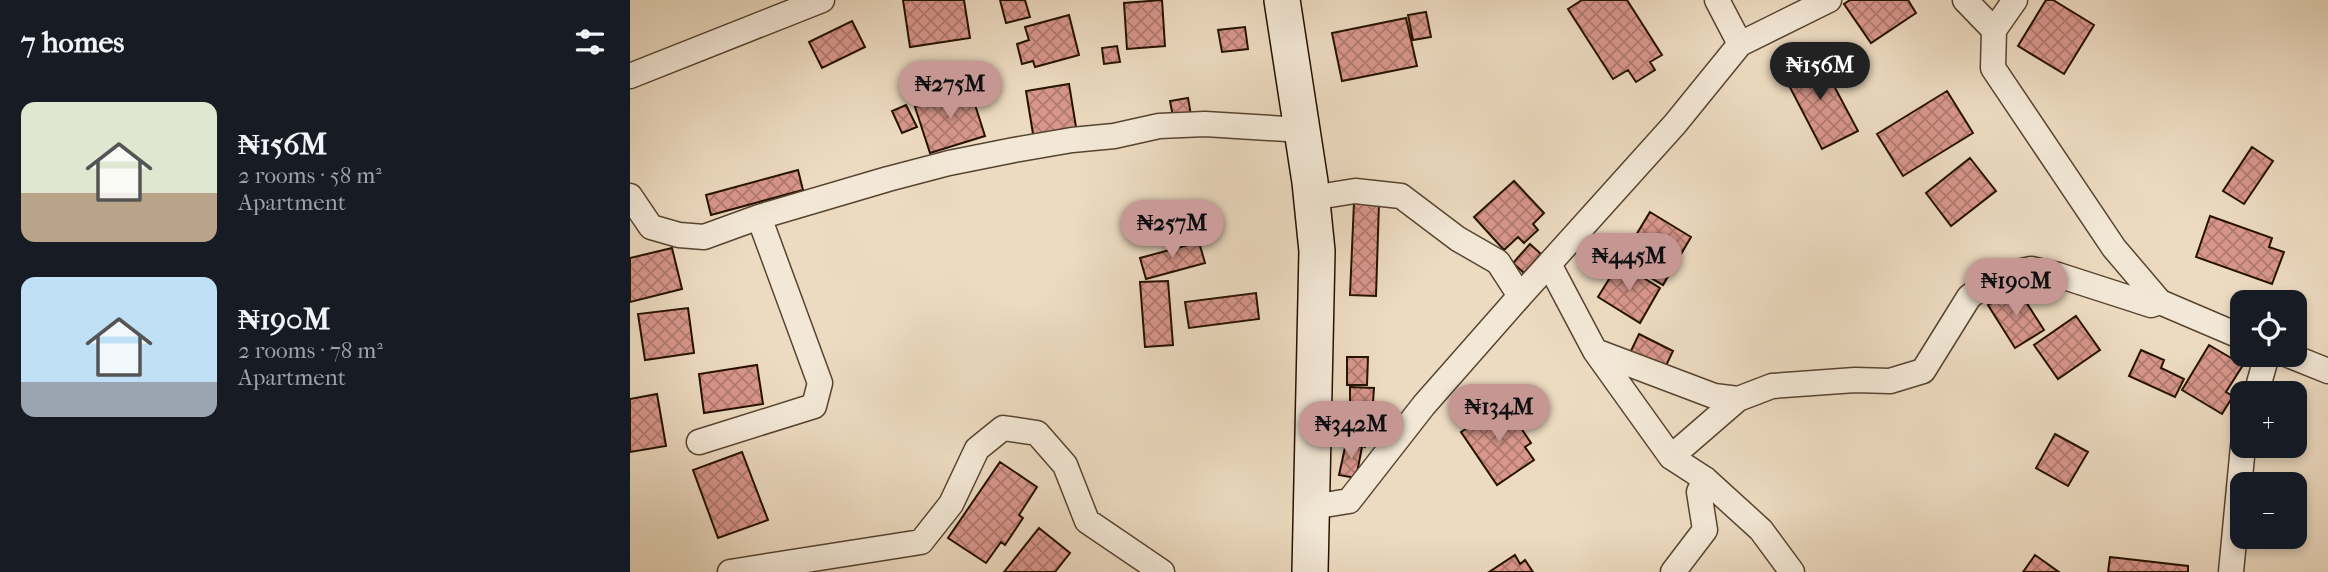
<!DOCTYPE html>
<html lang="en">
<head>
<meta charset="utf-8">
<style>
  :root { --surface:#171b24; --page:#20242c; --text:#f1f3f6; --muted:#9ea1a6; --accent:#c59692 }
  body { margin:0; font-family:"IM FELL French Canon",serif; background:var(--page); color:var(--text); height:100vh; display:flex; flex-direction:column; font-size:26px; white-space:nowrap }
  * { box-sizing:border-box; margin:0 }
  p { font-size:23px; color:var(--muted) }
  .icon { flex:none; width:38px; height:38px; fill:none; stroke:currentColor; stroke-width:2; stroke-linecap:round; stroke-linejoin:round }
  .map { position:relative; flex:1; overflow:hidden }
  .details { display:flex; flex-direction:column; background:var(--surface); width:630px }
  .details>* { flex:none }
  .tools { position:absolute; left:1600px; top:290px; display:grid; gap:14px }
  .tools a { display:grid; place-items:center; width:77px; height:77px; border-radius:14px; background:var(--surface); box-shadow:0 4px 10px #0003; font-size:35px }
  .price { position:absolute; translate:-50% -60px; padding:0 16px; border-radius:24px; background:var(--accent); color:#111; font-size:23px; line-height:46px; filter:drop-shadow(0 2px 4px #0008) }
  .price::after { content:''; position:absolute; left:50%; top:42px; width:21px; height:16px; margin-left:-10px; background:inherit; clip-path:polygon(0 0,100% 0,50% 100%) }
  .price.on { background:#222; color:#fff }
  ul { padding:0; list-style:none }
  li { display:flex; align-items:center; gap:21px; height:175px; padding:0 21px }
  li span { display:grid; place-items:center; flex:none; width:196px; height:140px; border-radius:14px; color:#555 }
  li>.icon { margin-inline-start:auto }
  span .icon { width:84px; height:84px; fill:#fffc; stroke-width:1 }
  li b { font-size:30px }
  h2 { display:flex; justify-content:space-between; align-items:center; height:84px; padding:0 21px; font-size:30px }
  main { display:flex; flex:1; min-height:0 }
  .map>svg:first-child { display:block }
</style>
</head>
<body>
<main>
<section class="details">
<h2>7 homes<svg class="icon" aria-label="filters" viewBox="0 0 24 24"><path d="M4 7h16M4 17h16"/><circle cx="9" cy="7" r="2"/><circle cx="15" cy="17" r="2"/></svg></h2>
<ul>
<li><span style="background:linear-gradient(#dfe7d0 65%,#b9a48a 0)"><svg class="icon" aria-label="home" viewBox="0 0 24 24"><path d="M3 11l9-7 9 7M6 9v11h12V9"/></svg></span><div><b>₦156M</b><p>2 rooms · 58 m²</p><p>Apartment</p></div></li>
<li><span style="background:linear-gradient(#bfe0f5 75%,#9aa5b1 0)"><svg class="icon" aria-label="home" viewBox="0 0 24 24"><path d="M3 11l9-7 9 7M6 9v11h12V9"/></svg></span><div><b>₦190M</b><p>2 rooms · 78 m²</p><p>Apartment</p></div></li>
</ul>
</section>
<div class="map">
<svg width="1698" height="572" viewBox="0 0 1698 572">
  <defs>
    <pattern id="building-cross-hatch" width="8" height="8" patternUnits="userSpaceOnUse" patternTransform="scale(1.75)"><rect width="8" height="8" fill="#d9978c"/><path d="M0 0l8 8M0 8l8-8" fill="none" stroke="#b07a70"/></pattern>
  </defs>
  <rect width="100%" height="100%" fill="#eddbc1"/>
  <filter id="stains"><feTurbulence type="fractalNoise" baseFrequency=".00286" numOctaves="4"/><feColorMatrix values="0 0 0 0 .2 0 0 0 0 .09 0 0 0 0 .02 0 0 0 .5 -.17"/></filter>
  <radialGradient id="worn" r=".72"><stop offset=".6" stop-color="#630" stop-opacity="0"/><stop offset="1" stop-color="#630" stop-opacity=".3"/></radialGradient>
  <!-- building -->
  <path fill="url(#building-cross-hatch)" stroke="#251100" stroke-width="2" d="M273 0H334L340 38 280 47Z
    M370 0H395L400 17 376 23Z
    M532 0 535 46 497 49 494 3Z
    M952 0H997L1032 55 1020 62 1025 70 1006 82 998 70 983 79 938 9Z
    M1220 0H1278L1286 13 1241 43 1214 4Z
    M1416 0H1423L1464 25 1434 74 1388 46Z
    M796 12 801 37 783 40 778 15Z
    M439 15 449 55 405 67 403 61 392 64 387 44 399 40 395 27Z
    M776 18 787 66 712 81 702 33Z
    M222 21 235 47 192 68 179 42Z
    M615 27 618 49 592 52 588 30Z
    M487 46 490 62 474 64 472 48Z
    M1187 54 1228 131 1192 149 1152 72Z
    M439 84 447 133 404 140 396 91Z
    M340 89 355 136 300 153 285 107Z
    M1317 91 1343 133 1273 176 1247 134Z
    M558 98 561 115 543 117 540 101Z
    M276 105 287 127 272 133 262 111Z
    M1622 147 1643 161 1614 204 1593 191Z
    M1340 158 1366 191 1321 226 1296 193Z
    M168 170 173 190 81 215 76 195Z
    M884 181 914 213 903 224 908 230 894 243 888 237 874 250 844 217Z
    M724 202 749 203 746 296 720 295Z
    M1020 212 1061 237 1033 285 991 260Z
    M1580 216 1642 238 1639 247 1654 252 1642 284 1566 257Z
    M569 242 575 263 516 279 510 258Z
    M900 244 911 254 894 273 883 263Z
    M42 248 52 289 0 302V258Z
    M989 263 1030 288 1010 323 968 297Z
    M538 281 543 345 515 347 510 282Z
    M1387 288 1414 330 1385 348 1358 305Z
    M626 293 629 319 559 328 555 302Z
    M58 308 64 353 15 360 8 314Z
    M1446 316 1470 350 1428 379 1404 345Z
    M1009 334 1043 351 1033 372 999 355Z
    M1579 345 1613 365 1596 392 1603 396 1592 414 1552 390Z
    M1511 350 1534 360 1531 368 1554 379 1545 397 1499 376Z
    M717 357H738L737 385H717Z
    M127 365 133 404 74 413 69 374Z
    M720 387 744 388 743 402H720Z
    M27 394 36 446 0 452V399Z
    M875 404 901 443 895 447 904 460 867 485 831 432Z
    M721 412 739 416 736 430 718 426Z
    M722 427 740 435 735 447 717 440Z
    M1425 434 1458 452 1438 486 1406 468Z
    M716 443 732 447 726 478 709 475Z
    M112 452 138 520 88 538 63 470Z
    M370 462 407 487 389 515 393 518 375 545 371 542 356 563 318 538Z
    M409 528 440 553 425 572H374Z
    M885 555 890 564 895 560 903 572H859Z
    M1405 555 1429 572H1393Z
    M1480 557 1558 566V572H1478Z"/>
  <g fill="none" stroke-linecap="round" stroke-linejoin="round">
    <defs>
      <path id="street" d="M1335 0 1364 30 1385 0
        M1364 30 1363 68 1484 248 1530 302
        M1110 44 1199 0
        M0 76 192 0
        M0 196 21 227 49 235 74 237 129 217 258 179 319 163 384 150 442 140 484 136 529 126 575 124 672 130
        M681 198 725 191 771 196 828 239 868 262 890 296 919 264 965 351 1084 396 1108 399 1142 386 1225 380 1260 381 1293 371 1339 297 1365 277 1401 269 1428 275 1521 305 1530 302 1612 337
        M919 264 1045 124 1110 44 1087 0
        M965 351 1041 457
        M1658 355 1698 371
        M1626 394 1637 355
        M1108 399 1041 457 1075 479 1131 530 1162 572
        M69 442 184 406 190 383 129 217
        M682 507 719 501 794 405 890 296
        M100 572 291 542 321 504 347 449 373 428 407 433 435 465 457 521 532 572
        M1043 572 1075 530 1069 492 1075 479
        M1601 572 1613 446"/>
      <path id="secondary" d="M652 0 680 182 687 251 680 572"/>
    </defs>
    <!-- street casing -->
    <use href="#street" stroke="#574430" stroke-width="27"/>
    <!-- secondary casing -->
    <use href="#secondary" stroke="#251100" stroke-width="38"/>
    <!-- street -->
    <use href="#street" stroke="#f3e8d7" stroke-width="24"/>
    <!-- secondary -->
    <use href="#secondary" stroke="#f3e8d7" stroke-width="35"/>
  </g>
  <rect width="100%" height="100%" filter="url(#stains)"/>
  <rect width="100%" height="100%" fill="url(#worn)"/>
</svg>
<div class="tools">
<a><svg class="icon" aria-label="locate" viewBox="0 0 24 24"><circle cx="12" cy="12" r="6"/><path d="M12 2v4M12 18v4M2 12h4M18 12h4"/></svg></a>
<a>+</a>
<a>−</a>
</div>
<b class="price on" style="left:1190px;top:102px">₦156M</b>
<b class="price" style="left:320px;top:121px">₦275M</b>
<b class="price" style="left:542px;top:260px">₦257M</b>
<b class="price" style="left:999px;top:293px">₦445M</b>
<b class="price" style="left:1386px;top:318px">₦190M</b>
<b class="price" style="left:869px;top:444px">₦134M</b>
<b class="price" style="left:721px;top:461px">₦342M</b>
</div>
</main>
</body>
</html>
